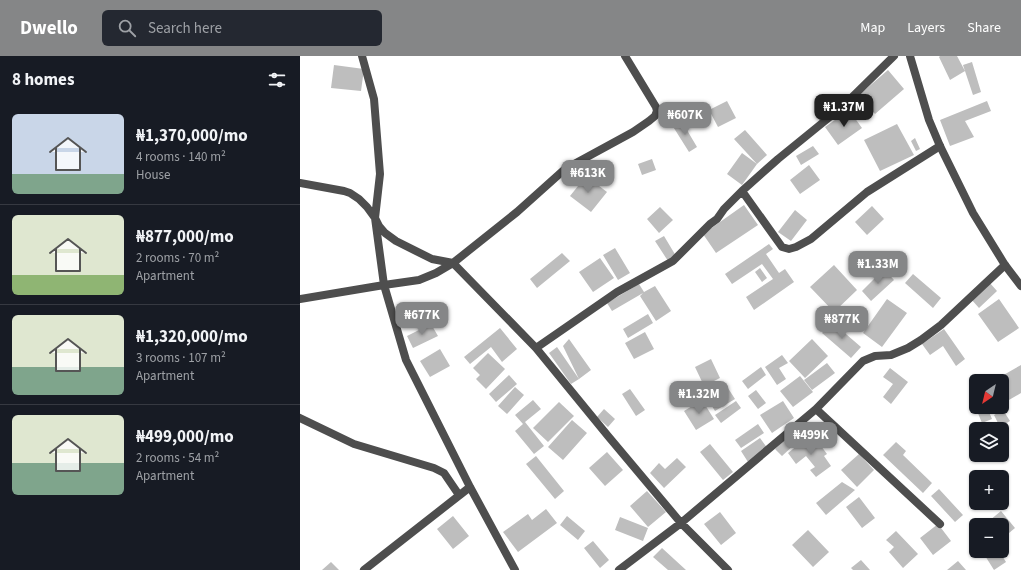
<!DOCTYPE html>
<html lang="en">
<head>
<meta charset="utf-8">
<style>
  :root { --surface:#171b24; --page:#242831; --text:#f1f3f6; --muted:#9ea1a6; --line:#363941; --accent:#858687 }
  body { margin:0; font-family:"Source Sans 3",sans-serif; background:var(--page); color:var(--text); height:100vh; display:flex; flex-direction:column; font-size:15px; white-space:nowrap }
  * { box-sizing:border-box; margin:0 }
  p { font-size:13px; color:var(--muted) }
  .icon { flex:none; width:22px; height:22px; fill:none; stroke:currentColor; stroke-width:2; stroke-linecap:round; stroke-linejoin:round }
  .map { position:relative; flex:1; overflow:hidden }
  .panel { display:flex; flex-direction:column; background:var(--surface); width:300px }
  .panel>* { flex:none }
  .needle { width:26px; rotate:215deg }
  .tools { position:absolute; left:669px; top:318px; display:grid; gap:8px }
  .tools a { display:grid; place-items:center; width:40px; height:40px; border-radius:6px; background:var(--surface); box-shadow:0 1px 3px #0004; font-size:20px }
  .price { position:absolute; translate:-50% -34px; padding:0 9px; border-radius:8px; background:var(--accent); color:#fff; font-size:13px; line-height:26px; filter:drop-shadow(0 1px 2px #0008) }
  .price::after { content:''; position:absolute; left:50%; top:24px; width:12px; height:9px; margin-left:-6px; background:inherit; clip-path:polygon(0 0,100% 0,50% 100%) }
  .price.selected { background:#222; color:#fff }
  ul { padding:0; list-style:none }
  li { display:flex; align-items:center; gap:12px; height:100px; padding:0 12px }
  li+li { border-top:1px solid var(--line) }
  li span { display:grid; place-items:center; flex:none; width:112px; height:80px; border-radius:6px; color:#555 }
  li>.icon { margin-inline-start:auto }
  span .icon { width:48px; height:48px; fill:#fffc; stroke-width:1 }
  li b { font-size:17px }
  h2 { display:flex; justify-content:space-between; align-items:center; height:48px; padding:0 12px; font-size:17px }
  header { display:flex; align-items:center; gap:24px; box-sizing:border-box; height:56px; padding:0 20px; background:var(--accent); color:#fff }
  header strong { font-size:19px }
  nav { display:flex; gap:22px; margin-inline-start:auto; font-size:14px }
  .search { width:280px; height:36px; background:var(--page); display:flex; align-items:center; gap:10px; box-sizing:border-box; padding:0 14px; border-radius:6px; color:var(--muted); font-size:15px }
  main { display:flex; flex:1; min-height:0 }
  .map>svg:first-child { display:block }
</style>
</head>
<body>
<header>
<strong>Dwello</strong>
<div class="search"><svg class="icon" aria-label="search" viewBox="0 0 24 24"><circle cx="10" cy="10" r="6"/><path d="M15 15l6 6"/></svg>Search here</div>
<nav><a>Map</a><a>Layers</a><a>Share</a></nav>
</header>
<main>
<section class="panel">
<h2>8 homes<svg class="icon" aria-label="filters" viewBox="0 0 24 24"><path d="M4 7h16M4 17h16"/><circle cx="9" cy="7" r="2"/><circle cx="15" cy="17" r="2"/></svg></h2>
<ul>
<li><span style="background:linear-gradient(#c9d6e8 75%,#7fa58c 0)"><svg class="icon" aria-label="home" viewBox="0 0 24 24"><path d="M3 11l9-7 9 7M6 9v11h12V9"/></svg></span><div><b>₦1,370,000/mo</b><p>4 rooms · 140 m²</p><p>House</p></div></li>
<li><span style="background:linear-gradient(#dfe7d0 75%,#8fb573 0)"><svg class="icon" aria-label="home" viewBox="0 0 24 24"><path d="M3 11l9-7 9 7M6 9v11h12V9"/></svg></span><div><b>₦877,000/mo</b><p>2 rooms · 70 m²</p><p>Apartment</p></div></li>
<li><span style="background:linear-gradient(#dfe7d0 65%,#7fa58c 0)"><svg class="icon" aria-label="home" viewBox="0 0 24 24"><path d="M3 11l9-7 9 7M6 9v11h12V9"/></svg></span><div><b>₦1,320,000/mo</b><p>3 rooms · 107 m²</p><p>Apartment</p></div></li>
<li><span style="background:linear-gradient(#dfe7d0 60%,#7fa58c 0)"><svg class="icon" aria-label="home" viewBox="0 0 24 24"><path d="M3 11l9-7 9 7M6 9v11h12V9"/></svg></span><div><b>₦499,000/mo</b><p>2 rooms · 54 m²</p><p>Apartment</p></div></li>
</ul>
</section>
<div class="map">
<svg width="721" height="514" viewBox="0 0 721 514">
  <rect width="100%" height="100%" fill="#fff"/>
  <!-- building -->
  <path fill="#bebebe" d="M640 0H657L665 15 650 24 639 1Z
    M672 6 681 36 673 39 663 9Z
    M34 9 64 13 61 35 31 32Z
    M588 14 604 33 575 58 559 39Z
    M427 45 436 62 418 71 409 54Z
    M687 45 691 55 665 65 674 81 650 90 640 64Z
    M549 54 562 72 538 89 525 71Z
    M381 64 397 91 389 96 372 69Z
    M597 68 614 99 580 115 564 84Z
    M445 74 467 99 457 108 434 83Z
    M615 82 620 93 616 95 611 85Z
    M513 90 519 98 501 109 496 100Z
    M442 97 457 108 442 129 427 118Z
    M352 103 356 114 342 119 338 108Z
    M509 109 520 124 500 138 490 124Z
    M286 120 307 136 291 156 270 140Z
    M444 149 458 169 416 197 403 178Z
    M572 150 584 163 567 179 555 166Z
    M360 151 373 164 359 177 347 163Z
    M495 154 507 164 491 185 478 176Z
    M364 180 376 200 368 205 355 185Z
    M469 188 473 193 466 198 479 217 485 213 494 226 454 254 446 241 473 223 462 208 432 228 425 218Z
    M315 192 330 217 318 224 303 199Z
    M262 197 270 205 237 232 230 223Z
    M300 202 314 222 293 236 279 216Z
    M534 209 557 234 534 256 510 231Z
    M460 212 467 222 462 226 455 216Z
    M584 213 594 224 571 245 562 235Z
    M613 218 641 242 633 252 605 227Z
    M689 226 697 235 679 252 671 243Z
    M339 228 344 236 355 230 371 255 356 265 340 240 343 237 312 255 307 247Z
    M587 243 607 257 582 291 563 277Z
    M699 243 719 272 698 286 678 258Z
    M348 258 353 267 328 282 323 273Z
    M532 266 561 291 551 302 522 277Z
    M131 268 138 280 113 292 107 280Z
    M200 272 217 293 202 306 191 291 170 308 164 301Z
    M644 273 665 303 656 310 643 290 630 299 622 288Z
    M345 276 354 293 334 303 325 287Z
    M269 283 291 314 279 323 263 290Z
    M512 283 528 300 505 322 489 305Z
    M257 291 279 323 271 328 249 297Z
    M140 293 150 310 130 321 120 305Z
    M188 297 205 313 186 333 176 323 180 319 173 312Z
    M482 299 488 307 479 312 486 323 477 329 465 311Z
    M411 303 420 322 404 330 395 311Z
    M527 307 535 317 512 334 504 324Z
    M721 309V337L702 348V325H693Z
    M461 311 466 319 448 333 442 325Z
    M590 312 608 326 591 348 583 341 593 328 583 321Z
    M209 319 217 328 196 346 189 338Z
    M500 320 513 336 493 351 480 335Z
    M426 329 435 343 415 355 407 342Z
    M215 331 224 339 207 358 198 350Z
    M330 333 345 354 336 360 322 338Z
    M456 334 466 347 458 353 448 340Z
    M676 336V351H687L692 363 682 367 670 338Z
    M233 344 241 353 225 366 244 390 234 398 215 375 223 368 215 359Z
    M402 344 414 363 396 374 384 355Z
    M436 345 441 352 421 367 415 359Z
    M483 345 494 362 472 377 460 359Z
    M259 346 274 360 248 386 233 372Z
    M304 353 315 363 308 371 297 361Z
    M703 354 710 365 700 371 694 359Z
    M272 364 287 377 263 404 248 391Z
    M458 368 464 377 441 392 435 384Z
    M501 369 508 376 482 400 475 393Z
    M509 380 519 392 521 390 527 398 524 400 531 410 516 421 510 414 515 411 506 400 496 408 488 397Z
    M460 382 468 393 448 406 441 395Z
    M596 386 606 395 603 399 632 427 623 437 583 399Z
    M410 388 433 416 423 424 400 396Z
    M307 396 323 414 305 430 289 412Z
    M559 398 574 414 557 431 541 414Z
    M236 400 264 435 255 443 226 408Z
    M377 402 386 411 364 432 350 417 359 407 365 413Z
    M542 426 555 434 526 459 516 447Z
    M639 433 663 459 655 466 631 440Z
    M347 435 366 456 348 471 330 450Z
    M559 441 575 462 562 472 546 451Z
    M246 453 257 467 218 496 203 476 228 458 232 464Z
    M701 455 715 472 709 477 702 468 700 469H684Z
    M420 456 436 477 421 489 404 468Z
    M153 460 169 480 153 493 137 473Z
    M267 460 285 475 278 484 260 469Z
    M320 461 348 472 343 485 315 474Z
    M638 468 651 485 633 499 620 482Z
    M508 474 529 496 513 511 492 489Z
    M596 475 618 498 603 512 589 496 594 491 586 484Z
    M293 485 309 504 300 512 284 492Z
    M362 492 386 514H368L353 501Z
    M682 495H699L706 506 694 514Z
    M561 504 570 514H553L551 512Z
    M658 505 666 514H647Z
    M31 506 39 514H22Z"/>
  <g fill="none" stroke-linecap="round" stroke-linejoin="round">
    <!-- minor -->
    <path stroke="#4e4e4e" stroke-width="8" d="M62 0 74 43 80 118 75 162 79 170 85 177 96 185 132 203 153 207 236 292 308 380 381 467 319 514
      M0 127 44 135 50 137 59 143 67 151 75 162 84 229 119 224 136 217 153 207 217 156 265 113 333 76 349 65 355 60 357 55 356 51 325 0
      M442 135 482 191 489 193 496 191 511 183 567 136 640 90
      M0 243 84 229 106 304 170 431 215 514
      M236 292 317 236 373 205 410 168 417 163 424 153 442 135 478 103 542 51 594 0
      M516 353 640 468
      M0 362 54 388 134 412 144 417 159 439
      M64 514 170 431
      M428 514 381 467 516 353 563 305 575 300 591 299 608 292 621 284 641 269 705 209"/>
    <!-- tertiary -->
    <path stroke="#4e4e4e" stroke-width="8" d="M610 0 629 64 640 90 673 157 705 209 721 230"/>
  </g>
</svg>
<div class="tools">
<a><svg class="needle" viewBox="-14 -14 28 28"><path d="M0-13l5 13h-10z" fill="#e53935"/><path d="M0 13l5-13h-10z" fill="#9ea1a6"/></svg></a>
<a><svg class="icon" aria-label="layers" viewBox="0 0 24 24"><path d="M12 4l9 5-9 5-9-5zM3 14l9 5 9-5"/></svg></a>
<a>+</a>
<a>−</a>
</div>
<b class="price selected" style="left:544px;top:72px">₦1.37M</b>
<b class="price" style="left:385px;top:80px">₦607K</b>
<b class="price" style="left:288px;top:138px">₦613K</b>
<b class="price" style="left:578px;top:229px">₦1.33M</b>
<b class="price" style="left:122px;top:280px">₦677K</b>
<b class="price" style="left:542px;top:284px">₦877K</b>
<b class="price" style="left:399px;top:359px">₦1.32M</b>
<b class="price" style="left:511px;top:400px">₦499K</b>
</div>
</main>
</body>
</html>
